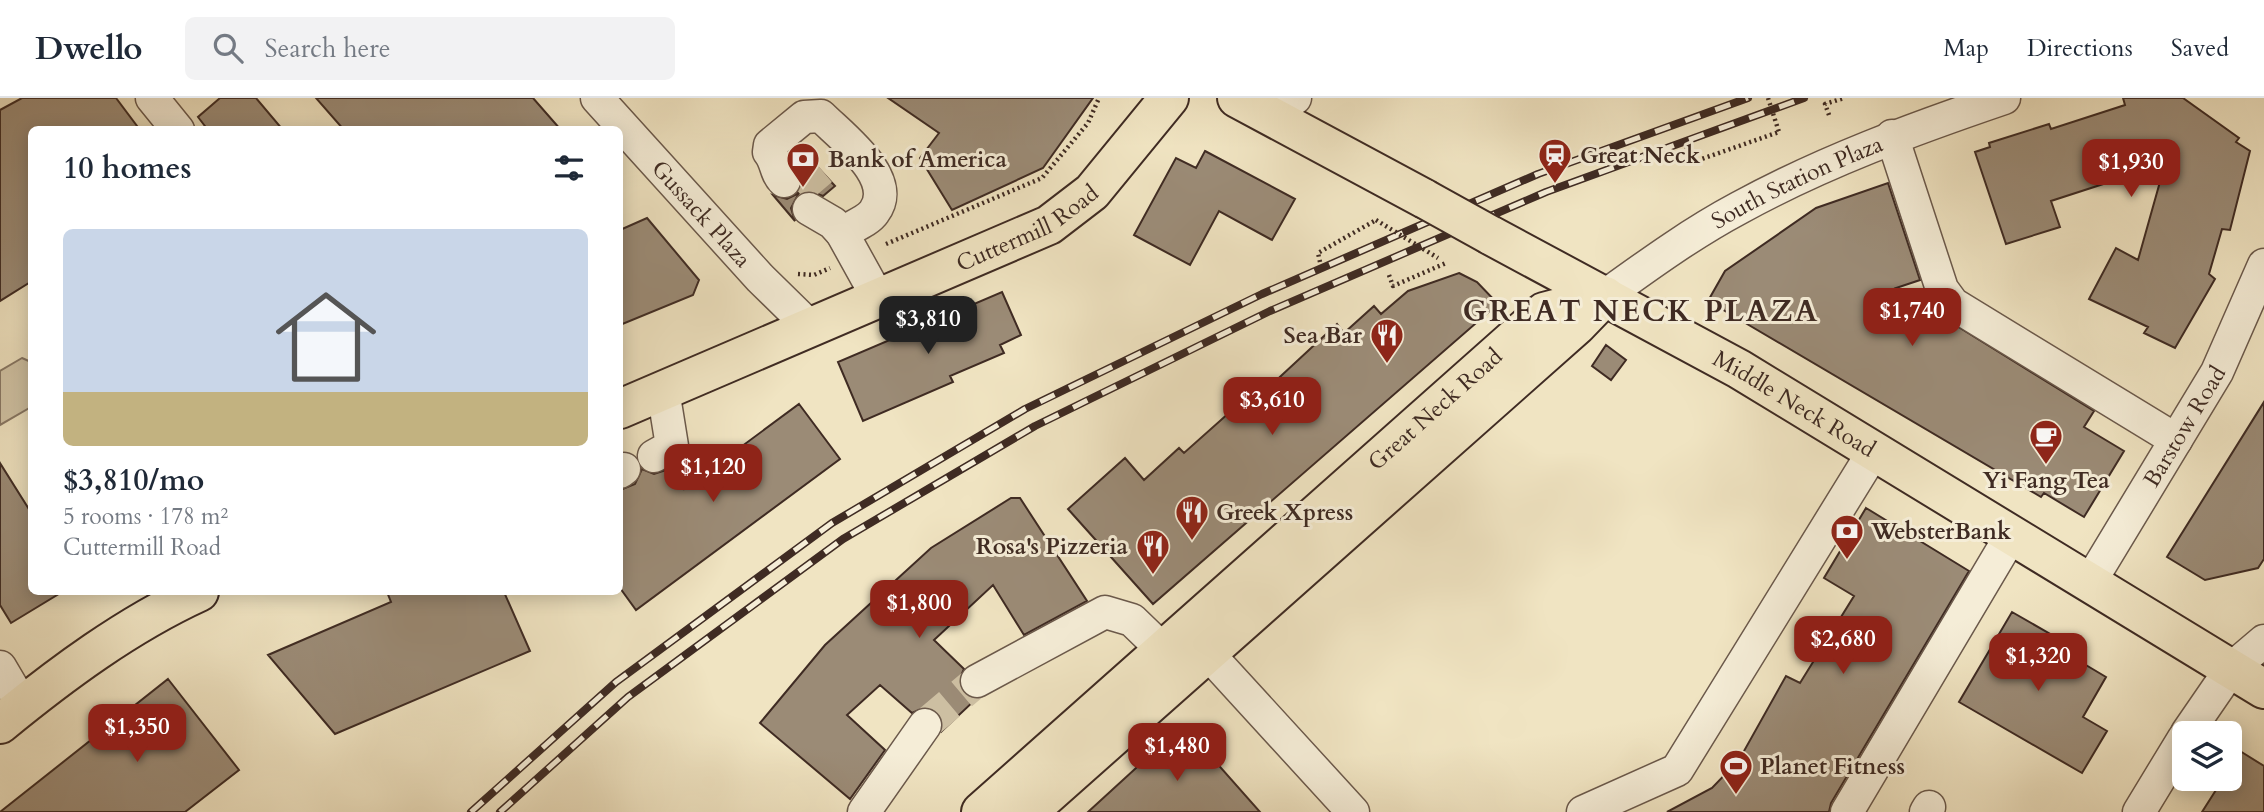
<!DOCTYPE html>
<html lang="en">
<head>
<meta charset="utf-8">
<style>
  :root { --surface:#fff; --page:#f2f2f3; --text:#1f2937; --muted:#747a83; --line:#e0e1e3; --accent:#8f2418 }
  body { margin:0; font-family:Cardo,serif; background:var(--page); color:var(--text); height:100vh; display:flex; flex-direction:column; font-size:26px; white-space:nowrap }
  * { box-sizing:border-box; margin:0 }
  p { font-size:23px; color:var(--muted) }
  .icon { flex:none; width:38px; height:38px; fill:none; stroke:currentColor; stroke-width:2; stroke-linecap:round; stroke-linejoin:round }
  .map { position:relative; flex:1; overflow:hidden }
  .drawer { position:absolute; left:28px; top:28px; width:595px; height:469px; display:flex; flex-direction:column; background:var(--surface); border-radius:10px; box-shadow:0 4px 18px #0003 }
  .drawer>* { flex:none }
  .buttons { position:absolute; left:2172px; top:623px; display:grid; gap:14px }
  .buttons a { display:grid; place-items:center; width:70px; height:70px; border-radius:10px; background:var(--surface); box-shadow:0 4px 18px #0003; font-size:35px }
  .price { position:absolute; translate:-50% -60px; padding:0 16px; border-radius:14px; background:var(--accent); color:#fff; font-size:23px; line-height:46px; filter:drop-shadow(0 2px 4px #0008) }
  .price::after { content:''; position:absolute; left:50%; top:42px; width:21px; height:16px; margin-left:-10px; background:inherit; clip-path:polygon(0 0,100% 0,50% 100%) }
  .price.on { background:#222; color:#fff }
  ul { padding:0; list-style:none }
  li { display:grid; align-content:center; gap:14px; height:371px; padding:0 35px }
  li span { display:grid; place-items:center; height:217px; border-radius:10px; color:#555 }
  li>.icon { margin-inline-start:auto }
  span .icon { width:126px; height:126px; fill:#fffc; stroke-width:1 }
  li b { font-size:30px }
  h2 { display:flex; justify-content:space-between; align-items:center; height:84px; padding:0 35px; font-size:30px }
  header { display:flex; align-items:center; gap:42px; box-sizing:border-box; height:98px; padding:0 35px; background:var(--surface); border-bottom:2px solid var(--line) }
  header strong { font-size:33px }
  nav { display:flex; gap:38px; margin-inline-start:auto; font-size:24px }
  .search { width:490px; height:63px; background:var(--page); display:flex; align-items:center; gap:18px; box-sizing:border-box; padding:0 24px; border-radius:10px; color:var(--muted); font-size:26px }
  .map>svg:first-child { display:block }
</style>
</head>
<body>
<header>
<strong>Dwello</strong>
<div class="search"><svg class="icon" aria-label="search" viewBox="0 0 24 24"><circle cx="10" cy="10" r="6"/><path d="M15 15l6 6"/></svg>Search here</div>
<nav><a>Map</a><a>Directions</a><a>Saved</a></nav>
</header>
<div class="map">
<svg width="2264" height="714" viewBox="0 0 2264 714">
  <rect width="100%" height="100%" fill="#f0e4c2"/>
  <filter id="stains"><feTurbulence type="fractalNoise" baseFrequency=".00286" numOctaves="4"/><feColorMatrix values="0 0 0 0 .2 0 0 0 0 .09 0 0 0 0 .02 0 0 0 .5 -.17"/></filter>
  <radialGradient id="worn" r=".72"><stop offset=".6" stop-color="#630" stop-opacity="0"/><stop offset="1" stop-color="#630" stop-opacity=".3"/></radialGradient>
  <!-- green -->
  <path fill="#d2c5a7" stroke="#887865" stroke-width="2" d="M22 260 31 264V309L0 327V273Z"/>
  <!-- building -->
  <path fill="#9b8b76" stroke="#3f2b23" stroke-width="2" d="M22 0H116L140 32H32V183L0 203V12Z
    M220 0H256L283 32H208L198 19Z
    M316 0H533L561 32H344Z
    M888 0H1093L1043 70 952 112 920 60 939 35Z
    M2123 0H2183L2239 40 2236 44 2250 53 2230 132 2222 131 2209 176 2215 181 2175 250 2144 235 2148 229 2089 201 2116 150 2138 162 2165 66 2051 103 2060 129 2006 146 1975 54 1990 49 1989 45 2049 26 2051 31 2125 7Z
    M1205 53 1295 101 1272 142 1219 113 1190 167 1134 137 1176 60 1196 70Z
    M810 61 835 88 823 98 810 93 799 95 791 110 795 123 773 97 787 101 797 96 802 80 798 71Z
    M1888 85 1920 182 1896 190 2094 313 2084 329 2124 353 2084 419 2044 395 2041 399 1708 203 1725 173 1816 110Z
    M647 120 699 182 693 197 620 227V132Z
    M1459 175 1477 184 1498 206 1153 506 1068 411 1125 360 1144 382 1179 350 1184 355 1248 298 1253 304 1337 226 1344 235 1374 208 1381 216 1408 193Z
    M1002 194 1021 237 1000 247 1004 255 950 278 953 284 863 323 838 264Z
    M1606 247 1626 262 1611 282 1592 268Z
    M2264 304V461L2258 470 2205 482 2167 459Z
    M799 306 840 361 636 512 620 490V392L635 386 642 371 654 376 669 371 684 391Z
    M0 365 32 416V494H62L11 525 0 507Z
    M1011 400H1020L1087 503 1024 537 993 487 934 542 964 571 959 582 961 591 967 598 976 601 942 633V620L936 612 926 609 912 615 880 587 847 617 885 652 850 701 760 625 825 547 931 450Z
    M1866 410 1969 473 1831 705 1829 714H1667L1712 690 1739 662 1786 578 1800 585 1854 498 1824 480Z
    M387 494H504L530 553 335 636 268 557 391 504Z
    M2012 514 2059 541 2054 548 2106 579 2083 619 2107 633 2082 675 1959 604Z
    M168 581 239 672 185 714H0Z
    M1183 627 1260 714H1088Z
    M2240 653 2264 668V714H2202L2223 681H2230V670Z"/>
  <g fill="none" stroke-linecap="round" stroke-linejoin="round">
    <!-- minor-tunnel -->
    <path stroke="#cdbfa2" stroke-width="32" stroke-dasharray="32 16" stroke-linecap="butt" d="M799 70 823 98
      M925 627 977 583"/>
    <defs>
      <g id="minor">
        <path d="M152 0 178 32"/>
        <path id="s1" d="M597 0 760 180 810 229"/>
        <path d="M1262 14 1295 0"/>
        <path d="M1892 38 1942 191 1953 206 2176 342"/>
        <path d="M784 83C775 75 777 63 769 54L770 47 804 19 821 18C842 39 899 81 874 114 868 123 851 129 842 135"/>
        <path d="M809 111 833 125 842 135 878 200"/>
        <path id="s2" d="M1605 198C1648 167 1692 135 1739 110 1823 64 1913 31 2004 0"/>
        <path d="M654 358 672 348 663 292"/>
        <path d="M620 374 624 371"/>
        <path id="s3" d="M2090 484 2217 274 2264 167"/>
        <path d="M1191 537 1353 714"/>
        <path d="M0 569 23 608"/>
        <path d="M977 583 1105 514 1132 522 1162 551"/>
        <path d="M2187 635 2231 571 2264 543"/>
        <path d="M864 714 925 627"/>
        <path d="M1583 714 1677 672 1874 353"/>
        <path d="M1847 714 2012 436"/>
        <path d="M1926 714 1929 709"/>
        <path d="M2139 714 2184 640"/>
      </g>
      <g id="major">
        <path d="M1237 0 1425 101"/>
        <path id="s4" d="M1490 137 1739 271 2264 591"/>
        <path id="s5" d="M620 311 1049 127 1092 94 1169 0"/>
        <path d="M0 626C61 576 127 527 199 494"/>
        <path id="s6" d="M981 714 1544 214 1605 198"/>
        <path d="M1028 714 1577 227 1604 199"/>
      </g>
    </defs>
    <!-- minor casing -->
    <use href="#minor" stroke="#6b594b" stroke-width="35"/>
    <!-- major casing -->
    <use href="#major" stroke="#3f2b23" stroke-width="42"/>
    <!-- path -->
    <path stroke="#3f2b23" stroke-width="4.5" stroke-dasharray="2 3.5" stroke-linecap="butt" d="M1829 17 1825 6 1844 0
      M1686 48 1693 64 1779 34
      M886 146 1042 80 1088 25 1099 0
      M1320 164 1318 155 1376 122
      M798 176 814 177 830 170
      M1389 177 1393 188 1446 165"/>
    <!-- minor -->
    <use href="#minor" stroke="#f5edd7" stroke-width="32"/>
    <!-- major -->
    <use href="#major" stroke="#f0e4c2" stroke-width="38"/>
    <defs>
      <path id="rail" d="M471 714 616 584 832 425 1025 311 1262 196 1538 76 1748 0
        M500 714 628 599 843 441 1035 328 1270 213 1546 94 1804 0"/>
    </defs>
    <!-- rail casing -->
    <use href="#rail" stroke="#3f2b23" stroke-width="8"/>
    <!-- rail -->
    <use href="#rail" stroke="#f5edd7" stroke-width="5" stroke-dasharray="16" stroke-linecap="butt"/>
    <defs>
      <path id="major-bridge" d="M1425 101 1490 137"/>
    </defs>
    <!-- major-bridge casing -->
    <use href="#major-bridge" stroke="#3f2b23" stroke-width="42" stroke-linecap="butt"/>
    <!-- path-bridge -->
    <path stroke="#3f2b23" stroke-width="4.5" stroke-dasharray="2 3.5" stroke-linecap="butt" d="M1768 0 1779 34
      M1376 122 1438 160"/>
    <!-- major-bridge -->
    <use href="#major-bridge" stroke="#f0e4c2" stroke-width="38"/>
  </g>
  <!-- icons -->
  <defs>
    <symbol id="station-pin" viewBox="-11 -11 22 30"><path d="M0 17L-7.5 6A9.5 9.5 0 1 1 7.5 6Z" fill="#8f2418" stroke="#f5edd7"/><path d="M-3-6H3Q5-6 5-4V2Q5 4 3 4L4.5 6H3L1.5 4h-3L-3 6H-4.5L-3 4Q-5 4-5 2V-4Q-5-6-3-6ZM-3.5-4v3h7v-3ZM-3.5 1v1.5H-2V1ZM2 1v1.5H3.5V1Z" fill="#fff"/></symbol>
    <symbol id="bank-pin" viewBox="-11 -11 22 30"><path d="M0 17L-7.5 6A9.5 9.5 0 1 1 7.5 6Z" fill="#8f2418" stroke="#f5edd7"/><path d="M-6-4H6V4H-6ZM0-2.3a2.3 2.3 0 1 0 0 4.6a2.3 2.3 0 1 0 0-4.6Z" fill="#fff"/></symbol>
    <symbol id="restaurant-pin" viewBox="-11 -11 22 30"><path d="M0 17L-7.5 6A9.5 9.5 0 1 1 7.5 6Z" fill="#8f2418" stroke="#f5edd7"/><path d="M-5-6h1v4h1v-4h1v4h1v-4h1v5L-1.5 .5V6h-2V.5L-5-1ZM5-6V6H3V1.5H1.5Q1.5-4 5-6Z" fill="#fff"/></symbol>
    <symbol id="cafe-pin" viewBox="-11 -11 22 30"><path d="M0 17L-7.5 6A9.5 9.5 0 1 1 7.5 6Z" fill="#8f2418" stroke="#f5edd7"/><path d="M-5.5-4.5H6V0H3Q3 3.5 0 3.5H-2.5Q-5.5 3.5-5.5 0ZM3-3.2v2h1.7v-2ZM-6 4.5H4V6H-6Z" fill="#fff"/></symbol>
    <symbol id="stadium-pin" viewBox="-11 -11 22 30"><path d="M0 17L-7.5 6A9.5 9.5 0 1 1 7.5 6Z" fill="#8f2418" stroke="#f5edd7"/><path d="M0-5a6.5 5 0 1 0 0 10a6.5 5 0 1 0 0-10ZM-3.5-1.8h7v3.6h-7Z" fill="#fff"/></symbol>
  </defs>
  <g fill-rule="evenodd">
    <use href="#station-pin" x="1536" y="38" width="38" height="52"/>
    <use href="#bank-pin" x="784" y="42" width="38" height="52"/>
    <use href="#restaurant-pin" x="1368" y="218" width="38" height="52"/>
    <use href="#cafe-pin" x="2027" y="319" width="38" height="52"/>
    <use href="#restaurant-pin" x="1173" y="395" width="38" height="52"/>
    <use href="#bank-pin" x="1828" y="414" width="38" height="52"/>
    <use href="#restaurant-pin" x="1134" y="429" width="38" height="52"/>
    <use href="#stadium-pin" x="1717" y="649" width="38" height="52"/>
  </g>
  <g text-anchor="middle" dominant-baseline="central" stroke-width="6" stroke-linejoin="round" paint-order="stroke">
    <!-- poi labels -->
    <g font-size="23" font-weight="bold" fill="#3f2b23" stroke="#f5edd7" text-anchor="start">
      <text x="1580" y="57">Great Neck</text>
      <text x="828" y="61">Bank of America</text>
      <text x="1362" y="237" text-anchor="end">Sea Bar</text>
      <text x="2046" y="382" text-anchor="middle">Yi Fang Tea</text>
      <text x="1216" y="414">Greek Xpress</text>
      <text x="1871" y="433">WebsterBank</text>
      <text x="1128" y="448" text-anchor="end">Rosa's Pizzeria</text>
      <text x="1760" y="668">Planet Fitness</text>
    </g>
    <!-- street labels -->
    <g font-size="23" fill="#3f2b23" stroke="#f5edd7">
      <text stroke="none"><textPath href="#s2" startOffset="224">South Station Plaza</textPath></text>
      <text stroke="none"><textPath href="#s1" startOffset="156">Gussack Plaza</textPath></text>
      <text stroke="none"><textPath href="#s5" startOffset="446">Cuttermill Road</textPath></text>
      <text stroke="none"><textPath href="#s4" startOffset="348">Middle Neck Road</textPath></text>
      <text stroke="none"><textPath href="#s6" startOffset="607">Great Neck Road</textPath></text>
      <text stroke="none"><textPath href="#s3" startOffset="182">Barstow Road</textPath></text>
    </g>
    <!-- district labels -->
    <g font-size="30" font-weight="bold" letter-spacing="2" fill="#3f2b23" stroke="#f5edd7">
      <text x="1641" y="213">GREAT NECK PLAZA</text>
    </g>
  </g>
  <rect width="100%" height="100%" filter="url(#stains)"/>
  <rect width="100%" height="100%" fill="url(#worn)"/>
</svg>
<div class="buttons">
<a><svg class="icon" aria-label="layers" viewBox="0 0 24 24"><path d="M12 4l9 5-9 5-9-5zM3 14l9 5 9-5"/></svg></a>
</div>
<b class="price" style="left:2131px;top:101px">$1,930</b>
<b class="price" style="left:1912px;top:250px">$1,740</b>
<b class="price on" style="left:928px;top:258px">$3,810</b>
<b class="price" style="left:1272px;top:339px">$3,610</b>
<b class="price" style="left:713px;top:406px">$1,120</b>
<b class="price" style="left:919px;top:542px">$1,800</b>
<b class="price" style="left:1843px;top:578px">$2,680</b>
<b class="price" style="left:2038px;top:595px">$1,320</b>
<b class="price" style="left:137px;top:666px">$1,350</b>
<b class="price" style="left:1177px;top:685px">$1,480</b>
<section class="drawer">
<h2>10 homes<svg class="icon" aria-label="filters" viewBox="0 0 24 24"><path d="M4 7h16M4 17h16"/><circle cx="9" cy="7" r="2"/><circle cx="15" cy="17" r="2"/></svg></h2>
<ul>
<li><span style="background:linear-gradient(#c9d6e8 75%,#c2b280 0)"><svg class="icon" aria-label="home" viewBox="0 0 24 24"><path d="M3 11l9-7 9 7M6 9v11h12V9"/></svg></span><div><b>$3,810/mo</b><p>5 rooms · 178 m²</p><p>Cuttermill Road</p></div></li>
</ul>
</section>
</div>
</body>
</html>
